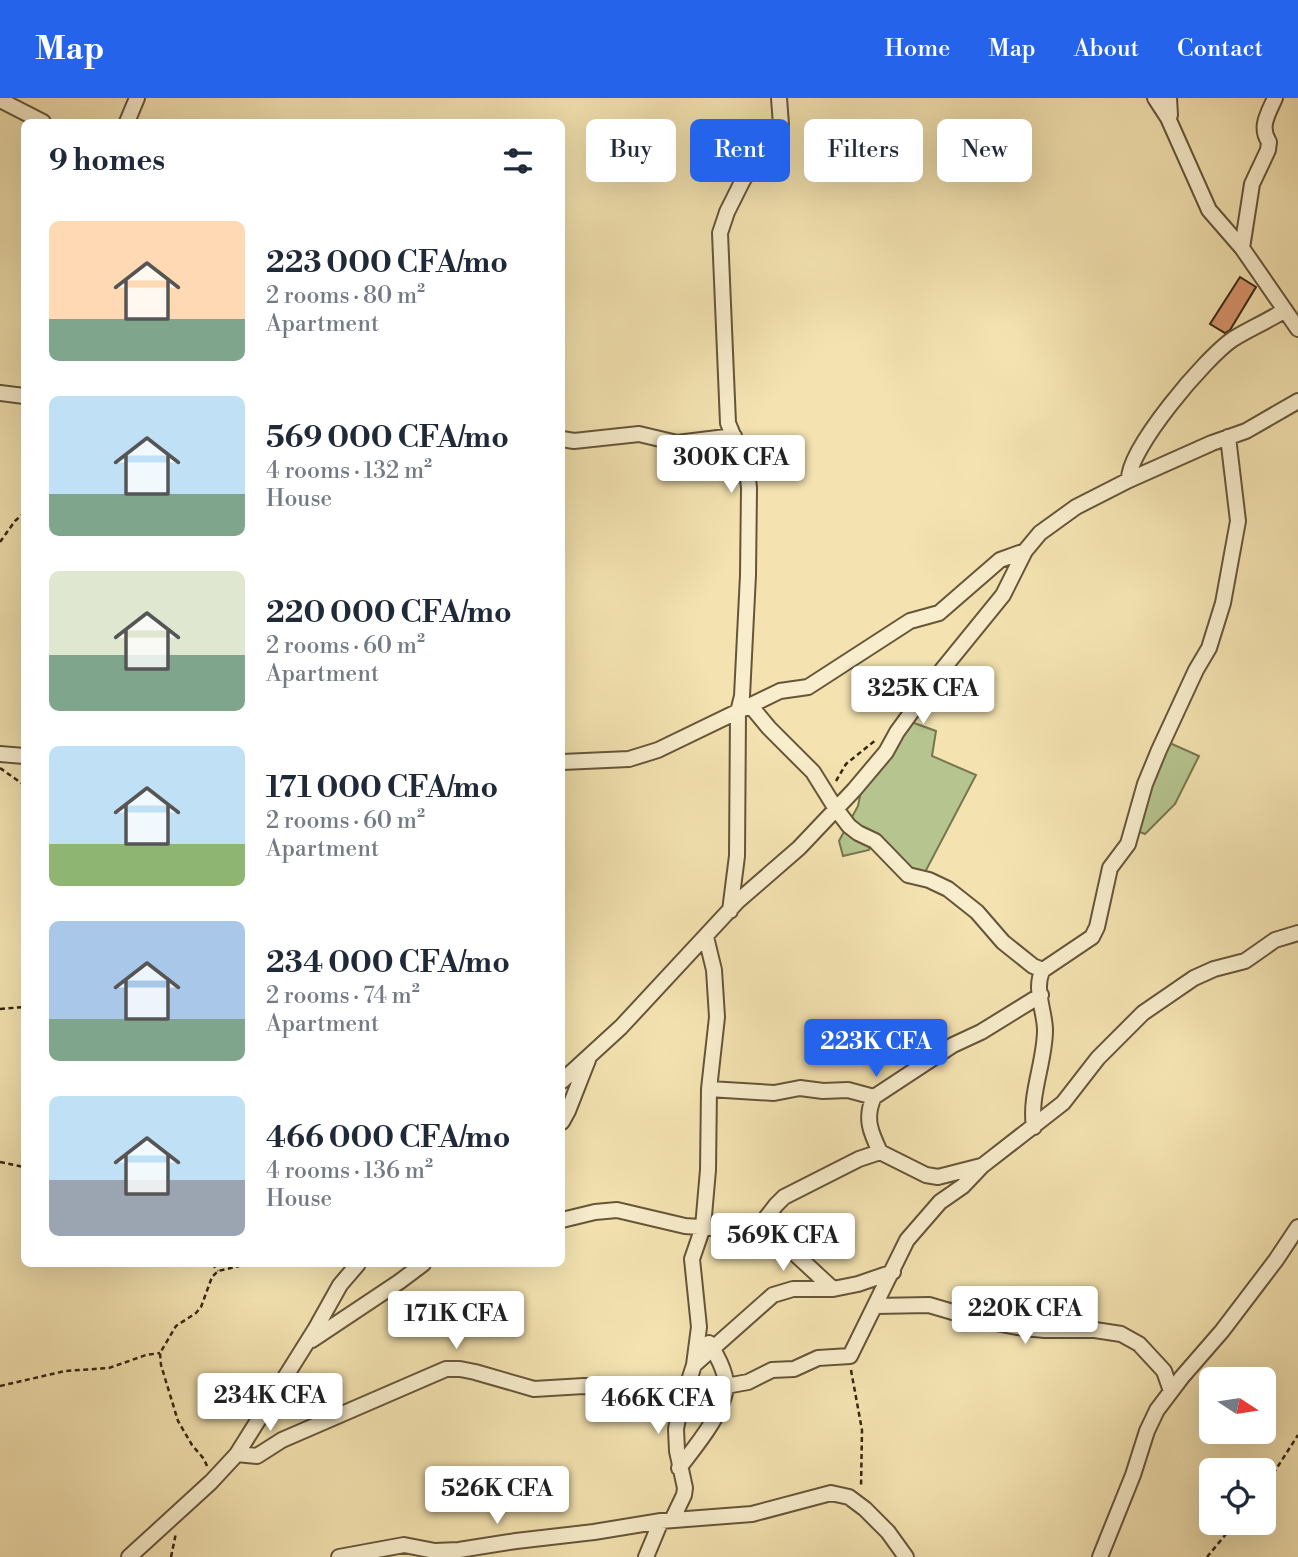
<!DOCTYPE html>
<html lang="en">
<head>
<meta charset="utf-8">
<style>
  :root { --surface:#fff; --page:#f6f6f7; --text:#1f2937; --muted:#747a83; --accent:#2563eb }
  body { margin:0; font-family:"Libre Bodoni",serif; background:var(--page); color:var(--text); height:100vh; display:flex; flex-direction:column; font-size:26px; white-space:nowrap }
  * { box-sizing:border-box; margin:0 }
  p { font-size:23px; color:var(--muted) }
  .icon { flex:none; width:38px; height:38px; fill:none; stroke:currentColor; stroke-width:2; stroke-linecap:round; stroke-linejoin:round }
  .map { position:relative; flex:1; overflow:hidden }
  .panel { position:absolute; left:21px; top:21px; width:544px; height:1148px; display:flex; flex-direction:column; background:var(--surface); border-radius:10px; box-shadow:0 7px 28px #0002 }
  .panel>* { flex:none }
  .top-card { position:absolute; left:586px; top:21px; width:606px; height:63px; display:flex; gap:14px }
  .needle { width:46px; rotate:102deg }
  .controls { position:absolute; left:1199px; top:1269px; display:grid; gap:14px }
  .controls a { display:grid; place-items:center; width:77px; height:77px; border-radius:10px; background:var(--surface); box-shadow:0 7px 28px #0002; font-size:35px }
  .price { position:absolute; translate:-50% -60px; padding:0 16px; border-radius:7px; background:#fff; color:#222; font-size:23px; line-height:46px; filter:drop-shadow(0 2px 4px #0008) }
  .price::after { content:''; position:absolute; left:50%; top:42px; width:21px; height:16px; margin-left:-10px; background:inherit; clip-path:polygon(0 0,100% 0,50% 100%) }
  .price.selected { background:var(--accent); color:#fff }
  ul { padding:0; list-style:none }
  li { display:flex; align-items:center; gap:21px; height:175px; padding:0 28px }
  li span { display:grid; place-items:center; flex:none; width:196px; height:140px; border-radius:10px; color:#555 }
  li>.icon { margin-inline-start:auto }
  span .icon { width:84px; height:84px; fill:#fffc; stroke-width:1 }
  li b { font-size:30px }
  h2 { display:flex; justify-content:space-between; align-items:center; height:84px; padding:0 28px; font-size:30px }
  .tag { padding:0 24px; border-radius:10px; background:var(--surface); box-shadow:0 7px 28px #0002; font-size:24px; line-height:63px }
  .tag.selected { background:var(--accent); color:#fff }
  header { display:flex; align-items:center; gap:42px; box-sizing:border-box; height:98px; padding:0 35px; background:var(--accent); color:#fff }
  header strong { font-size:33px }
  nav { display:flex; gap:38px; margin-inline-start:auto; font-size:24px }
  .map>svg:first-child { display:block }
</style>
</head>
<body>
<header>
<strong>Map</strong>
<nav><a>Home</a><a>Map</a><a>About</a><a>Contact</a></nav>
</header>
<div class="map">
<svg width="1298" height="1459" viewBox="0 0 1298 1459">
  <rect width="100%" height="100%" fill="#f4e3b1"/>
  <filter id="stains"><feTurbulence type="fractalNoise" baseFrequency=".00286" numOctaves="4"/><feColorMatrix values="0 0 0 0 .2 0 0 0 0 .09 0 0 0 0 .02 0 0 0 .5 -.17"/></filter>
  <radialGradient id="worn" r=".72"><stop offset=".6" stop-color="#630" stop-opacity="0"/><stop offset="1" stop-color="#630" stop-opacity=".3"/></radialGradient>
  <!-- green -->
  <path fill="#b6c58f" stroke="#767650" stroke-width="2" d="M906 622 936 633 932 658 976 677 923 778 910 773 873 739 869 752 843 758 839 743 858 708 861 693Z
    M1163 642 1199 658 1175 706 1145 736 1132 731Z"/>
  <!-- building -->
  <path fill="#d9946c" stroke="#362611" stroke-width="2" d="M1240 179 1256 189 1230 232 1225 235 1210 226Z"/>
  <g fill="none" stroke-linecap="round" stroke-linejoin="round">
    <defs>
      <path id="street" d="M1155 0 1168 20 1209 112 1242 150 1298 231
        M0 2 43 24
        M1168 20 1170 17 1169 0
        M127 24 137 0
        M1242 150 1252 86 1268 52 1269 44C1259 29 1268 16 1275 0
        M0 295 24 298
        M562 341 574 343 639 336 677 345 734 338
        M1129 382C1127 352 1206 259 1233 241 1249 231 1268 223 1285 212
        M750 607 769 630 813 674 836 711 849 728 858 735 875 743 908 777 929 782 948 791 977 814 1003 844 1033 868 1043 872
        M0 656 24 658
        M562 664 629 661 658 652 780 593 808 589 910 523 939 515 1000 462 1025 453
        M730 813 737 758 738 614 742 598 748 477 749 390 747 371 728 325 720 135 727 114 743 82 781 27 779 0
        M562 983 621 929 738 803 799 750 854 692 886 654 897 634 942 572 1003 497 1025 453 1040 435 1076 409 1129 382 1212 345 1246 333 1298 303
        M709 991 774 995 800 990 823 993 848 992 874 999C864 1020 871 1035 880 1054L926 1077 938 1079 981 1068
        M874 999 953 947 981 934 1041 897
        M562 1024 568 1013 588 962
        M1034 1029C1029 997 1045 964 1045 932 1045 914 1033 889 1043 872L1092 839 1097 829 1110 770 1128 746 1145 686 1159 652 1196 572 1209 550 1223 505 1238 423 1228 339
        M562 1122 595 1114 617 1112 685 1128 756 1133 776 1107 784 1099 859 1061 880 1054
        M756 1133 793 1154 833 1191
        M875 1208 929 1207 980 1222 1023 1230 1045 1232H1095L1121 1236 1139 1246 1164 1273 1171 1293
        M312 1242 399 1184 423 1166
        M694 1267 773 1197 793 1191H833L858 1186 893 1174
        M726 1288 748 1284 772 1272 794 1271 818 1260 850 1258 907 1142 940 1104 963 1088 982 1068 1063 1005 1098 960 1143 915 1194 880 1214 871 1245 863 1275 842 1298 835
        M237 1356 257 1358 282 1342 446 1271H460L475 1274 534 1291 584 1288 639 1290 660 1308 680 1310
        M679 1370C695 1349 725 1314 726 1287 726 1274 716 1255 709 1245
        M672 1422 684 1397 685 1390 677 1353 676 1331 680 1310 694 1267 699 1229 692 1161 703 1129 708 1072 709 991 717 919 714 872 706 839
        M129 1459 211 1384 237 1356 316 1230 340 1187 358 1166
        M339 1459 404 1447 435 1453 459 1452 516 1443 594 1434 661 1423 752 1416 831 1395 849 1399 865 1411 888 1434 906 1459
        M646 1459 661 1423
        M1100 1459 1133 1377 1147 1333 1157 1312 1182 1279 1222 1233 1276 1162 1298 1129"/>
    </defs>
    <!-- street casing -->
    <use href="#street" stroke="#665539" stroke-width="18"/>
    <!-- path -->
    <path stroke="#362611" stroke-width="2.5" stroke-dasharray="5 3.5" stroke-linecap="butt" d="M0 444 15 423 24 415
      M0 670 24 687
      M836 683 846 666 877 641
      M0 911 24 909
      M0 1064 24 1069
      M212 1166 218 1173
      M851 1272 862 1332 861 1390
      M0 1288 65 1273 109 1270 146 1257 160 1255
      M207 1368 204 1361 192 1347 178 1323 161 1267 160 1255 176 1228 196 1215 201 1209 212 1179 218 1173 248 1166
      M1264 1390 1298 1337
      M171 1459 176 1435
      M1207 1459 1236 1424"/>
    <!-- street -->
    <use href="#street" stroke="#f8edcc" stroke-width="14"/>
  </g>
  <rect width="100%" height="100%" filter="url(#stains)"/>
  <rect width="100%" height="100%" fill="url(#worn)"/>
</svg>
<div class="controls">
<a><svg class="needle" viewBox="-14 -14 28 28"><path d="M0-13l5 13h-10z" fill="#e53935"/><path d="M0 13l5-13h-10z" fill="#747a83"/></svg></a>
<a><svg class="icon" aria-label="locate" viewBox="0 0 24 24"><circle cx="12" cy="12" r="6"/><path d="M12 2v4M12 18v4M2 12h4M18 12h4"/></svg></a>
</div>
<b class="price" style="left:731px;top:397px">300K CFA</b>
<b class="price" style="left:923px;top:628px">325K CFA</b>
<b class="price selected" style="left:876px;top:981px">223K CFA</b>
<b class="price" style="left:783px;top:1175px">569K CFA</b>
<b class="price" style="left:1025px;top:1248px">220K CFA</b>
<b class="price" style="left:456px;top:1253px">171K CFA</b>
<b class="price" style="left:270px;top:1335px">234K CFA</b>
<b class="price" style="left:658px;top:1338px">466K CFA</b>
<b class="price" style="left:497px;top:1428px">526K CFA</b>
<div class="top-card">
<a class="tag">Buy</a>
<a class="tag selected">Rent</a>
<a class="tag">Filters</a>
<a class="tag">New</a>
</div>
<section class="panel">
<h2>9 homes<svg class="icon" aria-label="filters" viewBox="0 0 24 24"><path d="M4 7h16M4 17h16"/><circle cx="9" cy="7" r="2"/><circle cx="15" cy="17" r="2"/></svg></h2>
<ul>
<li><span style="background:linear-gradient(#ffd9b3 70%,#7fa58c 0)"><svg class="icon" aria-label="home" viewBox="0 0 24 24"><path d="M3 11l9-7 9 7M6 9v11h12V9"/></svg></span><div><b>223 000 CFA/mo</b><p>2 rooms · 80 m²</p><p>Apartment</p></div></li>
<li><span style="background:linear-gradient(#bfe0f5 70%,#7fa58c 0)"><svg class="icon" aria-label="home" viewBox="0 0 24 24"><path d="M3 11l9-7 9 7M6 9v11h12V9"/></svg></span><div><b>569 000 CFA/mo</b><p>4 rooms · 132 m²</p><p>House</p></div></li>
<li><span style="background:linear-gradient(#dfe7d0 60%,#7fa58c 0)"><svg class="icon" aria-label="home" viewBox="0 0 24 24"><path d="M3 11l9-7 9 7M6 9v11h12V9"/></svg></span><div><b>220 000 CFA/mo</b><p>2 rooms · 60 m²</p><p>Apartment</p></div></li>
<li><span style="background:linear-gradient(#bfe0f5 70%,#8fb573 0)"><svg class="icon" aria-label="home" viewBox="0 0 24 24"><path d="M3 11l9-7 9 7M6 9v11h12V9"/></svg></span><div><b>171 000 CFA/mo</b><p>2 rooms · 60 m²</p><p>Apartment</p></div></li>
<li><span style="background:linear-gradient(#a9c7e8 70%,#7fa58c 0)"><svg class="icon" aria-label="home" viewBox="0 0 24 24"><path d="M3 11l9-7 9 7M6 9v11h12V9"/></svg></span><div><b>234 000 CFA/mo</b><p>2 rooms · 74 m²</p><p>Apartment</p></div></li>
<li><span style="background:linear-gradient(#bfe0f5 60%,#9aa5b1 0)"><svg class="icon" aria-label="home" viewBox="0 0 24 24"><path d="M3 11l9-7 9 7M6 9v11h12V9"/></svg></span><div><b>466 000 CFA/mo</b><p>4 rooms · 136 m²</p><p>House</p></div></li>
</ul>
</section>
</div>
</body>
</html>
